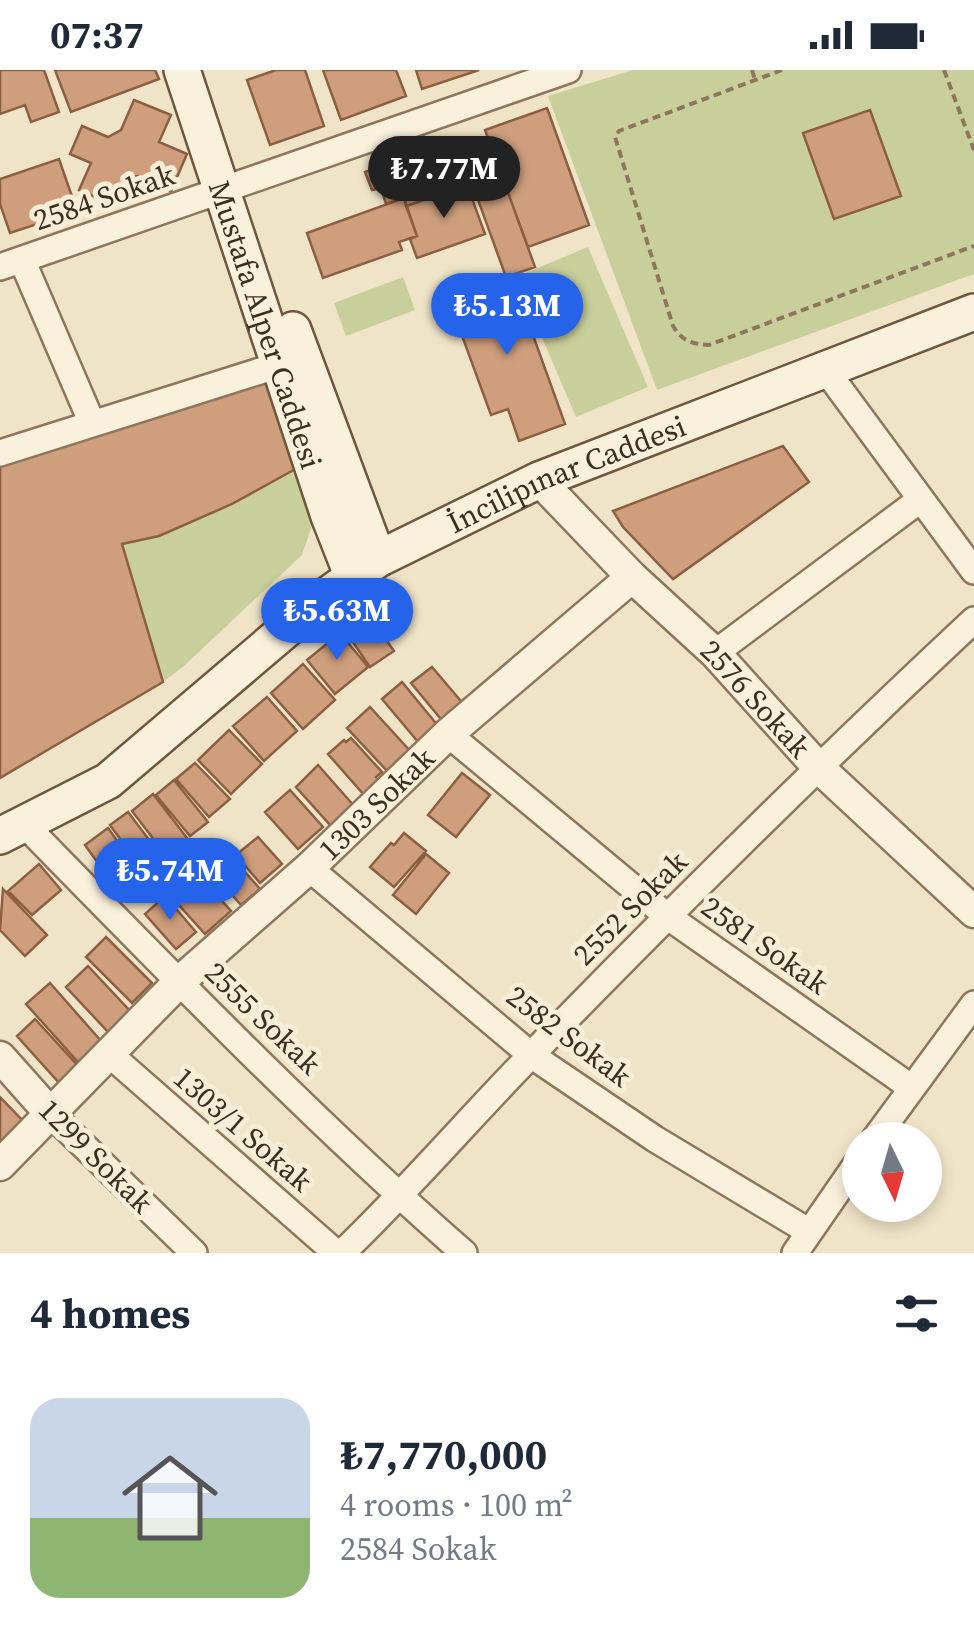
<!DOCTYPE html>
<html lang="en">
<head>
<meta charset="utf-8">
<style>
  :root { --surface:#fff; --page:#f6f6f7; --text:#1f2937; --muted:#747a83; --line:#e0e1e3; --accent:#2563eb }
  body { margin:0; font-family:"Source Serif 4",serif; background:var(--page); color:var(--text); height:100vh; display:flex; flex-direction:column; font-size:38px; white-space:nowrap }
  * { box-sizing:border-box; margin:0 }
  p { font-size:32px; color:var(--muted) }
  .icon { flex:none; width:55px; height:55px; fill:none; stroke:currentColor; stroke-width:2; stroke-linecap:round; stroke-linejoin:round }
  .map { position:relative; height:1183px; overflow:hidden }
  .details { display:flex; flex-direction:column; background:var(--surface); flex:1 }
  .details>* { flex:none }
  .needle { width:65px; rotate:175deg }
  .buttons { position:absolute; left:842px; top:1052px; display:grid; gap:20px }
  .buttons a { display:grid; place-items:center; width:100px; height:100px; border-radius:50%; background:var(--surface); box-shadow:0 5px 15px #0003; font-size:50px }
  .price { position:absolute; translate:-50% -85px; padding:0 22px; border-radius:35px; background:var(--accent); color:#fff; font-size:32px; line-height:65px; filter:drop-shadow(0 2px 5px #0008) }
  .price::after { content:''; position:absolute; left:50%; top:60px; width:30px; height:22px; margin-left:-15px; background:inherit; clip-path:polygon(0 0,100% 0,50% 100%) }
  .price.active { background:#222; color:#fff }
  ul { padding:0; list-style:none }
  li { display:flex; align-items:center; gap:30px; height:250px; padding:0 30px }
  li+li { border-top:2px solid var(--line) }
  li span { display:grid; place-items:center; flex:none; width:280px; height:200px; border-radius:30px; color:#555 }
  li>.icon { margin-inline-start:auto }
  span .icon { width:120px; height:120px; fill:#fffc; stroke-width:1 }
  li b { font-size:42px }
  h2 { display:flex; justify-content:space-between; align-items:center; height:120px; padding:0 30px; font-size:42px }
  .status { display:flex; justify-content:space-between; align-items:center; height:70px; padding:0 50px; background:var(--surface); direction:ltr }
  .status svg { height:28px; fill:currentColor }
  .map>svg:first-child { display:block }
</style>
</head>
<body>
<div class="status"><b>07:37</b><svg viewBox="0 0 49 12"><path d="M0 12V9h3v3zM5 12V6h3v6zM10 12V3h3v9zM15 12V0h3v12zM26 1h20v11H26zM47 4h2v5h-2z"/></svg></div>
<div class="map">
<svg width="974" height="1183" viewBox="0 0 974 1183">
  <rect width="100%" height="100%" fill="#f0e4c8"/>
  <!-- green -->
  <path fill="#c9cf9b" d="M633 0H974V204L657 320 548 26Z
    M588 177 648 317 576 347 516 207Z
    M403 207 415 240 346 266 334 233Z
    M299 397 316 444 302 485 184 596 163 612 122 474C186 460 242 429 299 397Z"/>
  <!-- building -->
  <path fill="#cf9f7d" stroke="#8d5f41" stroke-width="2.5" d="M0 0H44L59 42 31 52 25 35 0 44Z
    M55 0H155L159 9 71 42Z
    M276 0H305L324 56 270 75 247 10Z
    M323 0H396L406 26 341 50Z
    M416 0H479L422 19Z
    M134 30 171 45 159 72 187 84 171 121 137 106 126 109 114 135 79 120 91 93 70 84 82 56 108 67 121 60Z
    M547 38 589 155 528 177 485 60Z
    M870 40 901 126 834 149 803 63Z
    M489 70 535 197 506 207 460 80Z
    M441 74 449 96 443 98 447 109 415 121 419 132 406 136 404 128 386 134 381 118 372 120 365 102Z
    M59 89 77 141 10 163 0 134V109Z
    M467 115 485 164 417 188 410 169 417 166 406 136Z
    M404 128 417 166 399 172 402 180 323 208 307 163Z
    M512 207 565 354 519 371 508 339 491 345 449 230Z
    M268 305 299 397 232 434 159 466 122 474 163 612 0 708V393Z
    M783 376 809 412 673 509 623 457 613 441Z
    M367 543 394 581 370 597 344 559Z
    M340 563 368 597 335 624 307 590Z
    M303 594 335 630 303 659 271 623Z
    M432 597 466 637 445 654 411 613Z
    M402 612 439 657 419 673 382 629Z
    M267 627 297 661 264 691 233 656Z
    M370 637 411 682 389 703 347 658Z
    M229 660 262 694 231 724 198 690Z
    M351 668 382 702 376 707 381 712 365 726 328 684 344 670 346 672Z
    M195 693 230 729 209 747 176 709Z
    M318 695 355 737 331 756 296 717Z
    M462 703 490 725 456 767 428 745Z
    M174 710 208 752 190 766 156 725Z
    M290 720 323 757 298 779 265 742Z
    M153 724 187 768 165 784 132 741Z
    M128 742 162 787 143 800 110 755Z
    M108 758 136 797 113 814 85 775Z
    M404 763 426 781 394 817 370 797 391 773 394 775Z
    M258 767 282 794 260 813 236 785Z
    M222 776 260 819 241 835 203 792Z
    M426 784 449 803 416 844 393 825Z
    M39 794 61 820 32 845 8 821Z
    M203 810 231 841 205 864 178 834Z
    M3 819 47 865 25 886 0 860Z
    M165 826 196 862 176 879 145 844Z
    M106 867 152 913 132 933 86 887Z
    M88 896 131 942 109 963 66 917Z
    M50 913 102 972 78 992 26 934Z
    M35 949 80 998 61 1015 17 966Z
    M0 1027 25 1053 0 1077Z"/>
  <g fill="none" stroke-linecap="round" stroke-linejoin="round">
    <defs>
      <path id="minor" d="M22 190 92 353
        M0 197 568 0
        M825 299 974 501
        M0 383 279 295
        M715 583 921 429
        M448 664 667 846 912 1018
        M24 754C167 900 310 1048 464 1183
        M309 798 531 985 655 1069 808 1161
        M108 983 336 1183
        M49 1042 194 1183
        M874 1070 974 934
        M342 1183C410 1118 470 1047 536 980 679 833 824 690 974 550
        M795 1183 860 1089"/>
      <g id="tertiary">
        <path id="s1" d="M539 410 632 507 715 583 817 696 974 842"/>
        <path d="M0 987 49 1042"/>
        <path id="s2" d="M0 1095 179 912 309 798 448 664 632 507"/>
      </g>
      <g id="secondary">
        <path id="s3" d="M182 0 329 446 353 507"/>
        <path d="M293 260 378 489"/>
        <path id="s4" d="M0 766 108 711 322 529 378 489 539 410 974 242"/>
      </g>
    </defs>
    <!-- minor casing -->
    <use href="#minor" stroke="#8d765c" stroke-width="30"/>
    <!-- tertiary casing -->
    <use href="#tertiary" stroke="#8d765c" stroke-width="35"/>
    <!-- secondary casing -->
    <use href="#secondary" stroke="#6f573f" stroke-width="40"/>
    <!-- path -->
    <path stroke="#8d765c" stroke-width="4" stroke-dasharray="8 5" stroke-linecap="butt" d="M752 0 755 10
      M782 0 619 61 615 67 673 256C682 271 692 274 709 275L974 176
      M944 0 974 80"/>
    <!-- minor -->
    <use href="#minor" stroke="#faf1dc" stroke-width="25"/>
    <!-- tertiary -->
    <use href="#tertiary" stroke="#faf1dc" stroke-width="30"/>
    <!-- secondary -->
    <use href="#secondary" stroke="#faf1dc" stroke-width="35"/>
  </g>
  <g text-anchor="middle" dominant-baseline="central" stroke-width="10" stroke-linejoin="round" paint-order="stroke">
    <!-- street labels -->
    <g font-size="30" fill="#3d2e20" stroke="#f7eed8">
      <text transform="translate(104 127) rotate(-19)">2584 Sokak</text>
      <text stroke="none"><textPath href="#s3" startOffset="268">Mustafa Alper Caddesi</textPath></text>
      <text stroke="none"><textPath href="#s4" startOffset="678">İncilipınar Caddesi</textPath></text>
      <text stroke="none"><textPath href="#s1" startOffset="308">2576 Sokak</textPath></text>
      <text stroke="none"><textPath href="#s2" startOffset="522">1303 Sokak</textPath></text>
      <text transform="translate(630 838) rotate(-45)">2552 Sokak</text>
      <text transform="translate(765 875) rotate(35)">2581 Sokak</text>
      <text transform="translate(263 948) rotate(44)">2555 Sokak</text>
      <text transform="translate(569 966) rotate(37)">2582 Sokak</text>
      <text transform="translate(243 1059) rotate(41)">1303/1 Sokak</text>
      <text transform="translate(96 1086) rotate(45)">1299 Sokak</text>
    </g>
  </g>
</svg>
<div class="buttons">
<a><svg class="needle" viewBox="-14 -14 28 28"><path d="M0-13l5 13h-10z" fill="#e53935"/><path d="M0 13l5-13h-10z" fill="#747a83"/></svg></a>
</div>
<b class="price active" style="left:444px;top:151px">₺7.77M</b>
<b class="price" style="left:507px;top:288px">₺5.13M</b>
<b class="price" style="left:337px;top:593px">₺5.63M</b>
<b class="price" style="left:170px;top:853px">₺5.74M</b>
</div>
<section class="details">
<h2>4 homes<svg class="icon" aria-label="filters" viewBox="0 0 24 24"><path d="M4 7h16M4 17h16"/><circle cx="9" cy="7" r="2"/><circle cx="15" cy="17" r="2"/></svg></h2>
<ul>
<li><span style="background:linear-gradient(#c9d6e8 60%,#8fb573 0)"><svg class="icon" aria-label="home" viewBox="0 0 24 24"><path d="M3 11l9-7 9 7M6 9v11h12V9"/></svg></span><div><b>₺7,770,000</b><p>4 rooms · 100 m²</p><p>2584 Sokak</p></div></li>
</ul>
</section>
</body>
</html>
